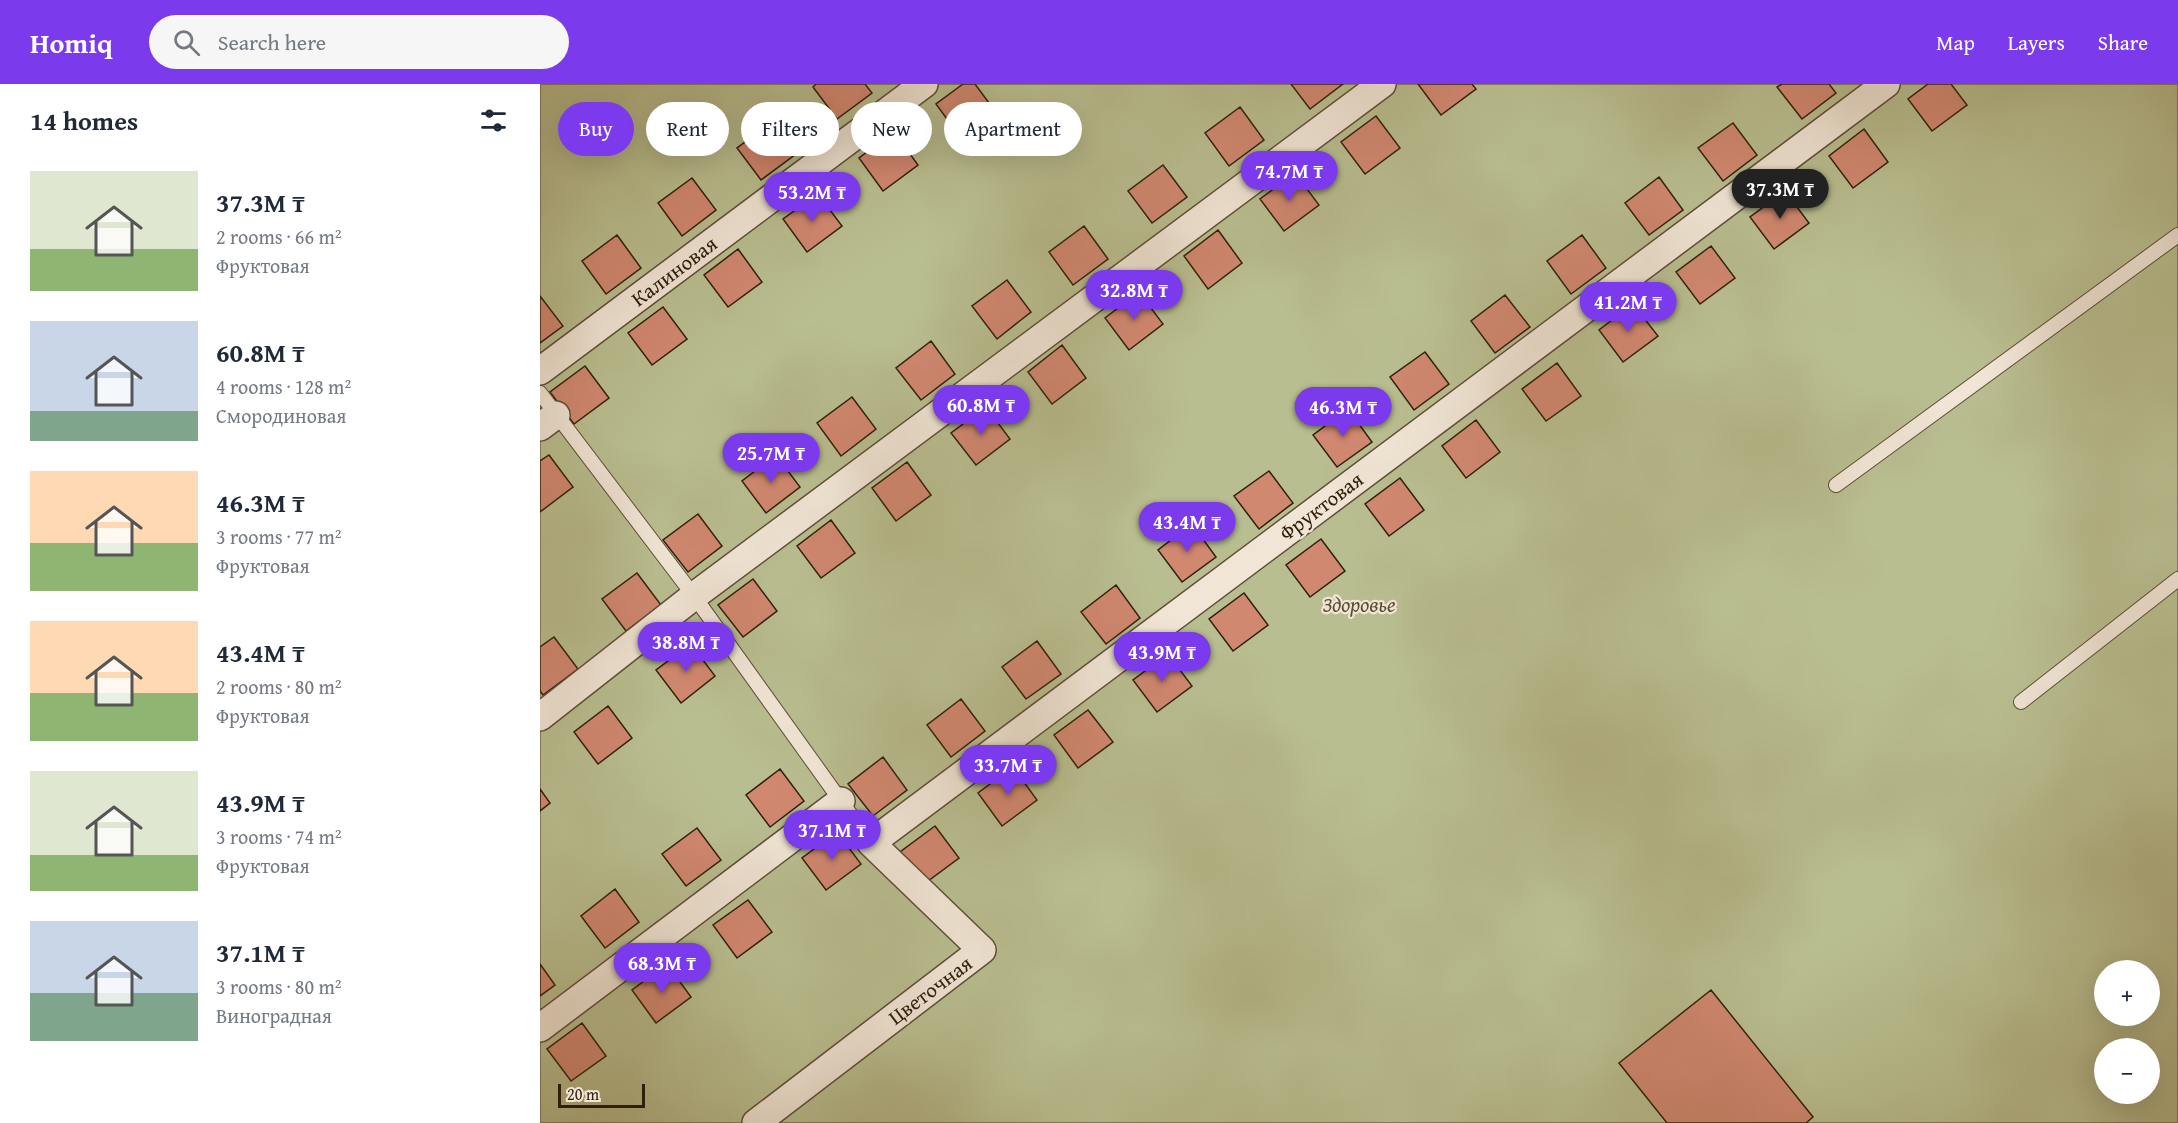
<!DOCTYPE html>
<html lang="en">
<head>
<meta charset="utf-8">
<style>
  :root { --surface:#fff; --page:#f6f6f7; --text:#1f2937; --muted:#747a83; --accent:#7c3aed }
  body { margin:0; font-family:"Gentium Book Plus",serif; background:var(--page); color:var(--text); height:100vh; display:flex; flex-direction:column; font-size:22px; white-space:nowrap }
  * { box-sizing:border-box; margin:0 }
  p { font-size:20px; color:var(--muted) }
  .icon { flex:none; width:33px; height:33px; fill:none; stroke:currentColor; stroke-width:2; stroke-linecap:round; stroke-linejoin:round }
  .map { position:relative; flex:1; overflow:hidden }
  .details { display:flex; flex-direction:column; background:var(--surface); width:540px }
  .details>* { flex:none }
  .guide { position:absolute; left:18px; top:18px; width:570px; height:54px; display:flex; gap:12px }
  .buttons { position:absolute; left:1554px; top:876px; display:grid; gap:12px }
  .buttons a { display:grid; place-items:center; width:66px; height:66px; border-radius:50%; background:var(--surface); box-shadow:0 6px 24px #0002; font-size:30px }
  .scale { position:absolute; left:18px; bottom:15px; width:87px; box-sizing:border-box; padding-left:6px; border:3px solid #2f1f0b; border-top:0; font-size:16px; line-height:21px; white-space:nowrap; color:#2f1f0b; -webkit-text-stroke:4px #f1e6d6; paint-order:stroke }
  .price { position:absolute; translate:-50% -51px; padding:0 14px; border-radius:21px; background:var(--accent); color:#fff; font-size:20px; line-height:39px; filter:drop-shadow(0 2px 3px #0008) }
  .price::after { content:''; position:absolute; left:50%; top:36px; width:18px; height:14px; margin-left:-9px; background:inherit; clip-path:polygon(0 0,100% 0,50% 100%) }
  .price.on { background:#222; color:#fff }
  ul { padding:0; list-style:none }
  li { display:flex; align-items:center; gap:18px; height:150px; padding:0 30px }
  li span { display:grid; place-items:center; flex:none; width:168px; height:120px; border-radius:0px; color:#555 }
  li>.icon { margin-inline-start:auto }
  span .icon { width:72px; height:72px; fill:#fffc; stroke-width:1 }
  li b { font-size:26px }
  h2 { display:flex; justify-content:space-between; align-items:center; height:72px; padding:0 30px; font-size:26px }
  .chip { padding:0 21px; border-radius:27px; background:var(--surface); box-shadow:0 6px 24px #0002; font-size:21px; line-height:54px }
  .chip.on { background:var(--accent); color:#fff }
  header { display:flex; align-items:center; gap:36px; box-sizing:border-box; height:84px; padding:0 30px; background:var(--accent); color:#fff }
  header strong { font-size:28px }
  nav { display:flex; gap:33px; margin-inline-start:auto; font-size:21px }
  .search { width:420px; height:54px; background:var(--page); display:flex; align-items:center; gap:15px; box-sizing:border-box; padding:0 21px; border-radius:33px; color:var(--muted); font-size:22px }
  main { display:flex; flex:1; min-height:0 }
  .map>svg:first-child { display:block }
</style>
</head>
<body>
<header>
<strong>Homiq</strong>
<div class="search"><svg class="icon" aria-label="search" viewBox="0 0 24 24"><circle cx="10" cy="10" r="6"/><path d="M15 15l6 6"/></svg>Search here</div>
<nav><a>Map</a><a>Layers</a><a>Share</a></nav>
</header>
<main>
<section class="details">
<h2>14 homes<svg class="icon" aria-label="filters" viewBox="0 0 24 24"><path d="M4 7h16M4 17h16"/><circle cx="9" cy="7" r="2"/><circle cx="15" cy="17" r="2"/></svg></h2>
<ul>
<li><span style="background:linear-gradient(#dfe7d0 65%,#8fb573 0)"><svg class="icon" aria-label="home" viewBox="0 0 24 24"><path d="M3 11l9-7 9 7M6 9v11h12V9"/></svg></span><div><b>37.3M ₸</b><p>2 rooms · 66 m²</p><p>Фруктовая</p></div></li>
<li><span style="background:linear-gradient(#c9d6e8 75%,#7fa58c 0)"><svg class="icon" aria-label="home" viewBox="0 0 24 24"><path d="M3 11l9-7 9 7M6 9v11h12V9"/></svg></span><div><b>60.8M ₸</b><p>4 rooms · 128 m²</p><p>Смородиновая</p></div></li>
<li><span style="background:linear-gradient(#ffd9b3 60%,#8fb573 0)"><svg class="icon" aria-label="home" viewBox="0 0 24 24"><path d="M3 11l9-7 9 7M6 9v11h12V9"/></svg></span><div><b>46.3M ₸</b><p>3 rooms · 77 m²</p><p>Фруктовая</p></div></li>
<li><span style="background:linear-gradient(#ffd9b3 60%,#8fb573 0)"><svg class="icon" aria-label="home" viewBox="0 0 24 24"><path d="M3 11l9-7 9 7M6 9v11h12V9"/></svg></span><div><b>43.4M ₸</b><p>2 rooms · 80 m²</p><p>Фруктовая</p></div></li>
<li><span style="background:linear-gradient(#dfe7d0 70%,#8fb573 0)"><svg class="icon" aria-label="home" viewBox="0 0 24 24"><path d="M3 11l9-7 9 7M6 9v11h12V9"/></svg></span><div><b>43.9M ₸</b><p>3 rooms · 74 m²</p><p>Фруктовая</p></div></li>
<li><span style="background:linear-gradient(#c9d6e8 60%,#7fa58c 0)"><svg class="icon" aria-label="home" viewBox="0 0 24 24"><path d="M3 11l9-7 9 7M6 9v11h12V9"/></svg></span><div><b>37.1M ₸</b><p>3 rooms · 80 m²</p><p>Виноградная</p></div></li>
</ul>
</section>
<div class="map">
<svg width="1638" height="1039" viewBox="0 0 1638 1039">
  <rect width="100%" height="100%" fill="#e9d8c0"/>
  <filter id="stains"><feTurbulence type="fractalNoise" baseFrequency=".00333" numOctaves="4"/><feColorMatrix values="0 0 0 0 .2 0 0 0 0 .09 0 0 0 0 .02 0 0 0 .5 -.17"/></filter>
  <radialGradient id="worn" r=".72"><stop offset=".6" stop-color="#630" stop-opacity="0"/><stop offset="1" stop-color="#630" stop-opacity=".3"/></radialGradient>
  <!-- green -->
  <path fill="#b9be90" stroke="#746e4e" stroke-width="1.5" fill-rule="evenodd" d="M0 0H1638V1039H0ZM1564 886H1610V932H1564ZM1564 964H1610V1010H1564Z"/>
  <!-- building -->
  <path fill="#d18871" stroke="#2f1f0b" stroke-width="1.5" d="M276 0H325L332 9 297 35 273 3Z
    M423 0H435L455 27 420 53 396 20Z
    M751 0H803L770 25Z
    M878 0H932L936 5 901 31Z
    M1242 0H1289L1296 9 1262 35 1237 3Z
    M1388 0H1411L1427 21 1392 47 1368 15Z
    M700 23 724 56 689 82 665 49Z
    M836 32 860 64 825 90 801 58Z
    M232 38 256 70 221 96 197 64Z
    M1193 39 1217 71 1183 97 1158 64Z
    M1324 45 1348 78 1313 104 1289 72Z
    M354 48 378 81 343 107 319 74Z
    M623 81 647 113 612 139 588 107Z
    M755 89 779 121 744 147 720 115Z
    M1119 93 1143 126 1109 151 1085 119Z
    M152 94 176 126 142 152 118 119Z
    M1245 107 1269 139 1234 165 1210 133Z
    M278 110 302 142 267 168 243 135Z
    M544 142 568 175 533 201 509 168Z
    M678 146 702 179 668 205 644 172Z
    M77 151 101 184 66 210 42 177Z
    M1042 151 1066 184 1031 210 1007 177Z
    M1171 162 1195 194 1160 220 1136 188Z
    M198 165 222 198 188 223 164 191Z
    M467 196 491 228 457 255 432 222Z
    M599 208 623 240 589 266 565 234Z
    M965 211 990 243 955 269 931 237Z
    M0 212 23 242 0 259Z
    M1093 220 1118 252 1083 278 1059 246Z
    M123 223 147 255 112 281 88 249Z
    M391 257 415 290 381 316 356 284Z
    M522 261 546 294 512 320 488 288Z
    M885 268 909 300 874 326 850 293Z
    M1017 279 1041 312 1006 337 982 305Z
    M45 282 69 314 34 340 10 308Z
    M312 313 336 345 301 372 277 339Z
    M446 323 470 355 436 381 411 349Z
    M808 325 832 358 797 383 773 351Z
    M936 336 960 368 926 394 902 362Z
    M9 371 33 403 0 428V377Z
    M236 371 260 403 226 429 202 397Z
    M367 378 391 411 356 437 332 404Z
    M729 387 753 419 719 445 694 412Z
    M860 394 884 426 849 452 825 420Z
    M158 430 182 462 148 488 123 456Z
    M291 436 315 469 281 494 257 462Z
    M652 440 676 473 642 498 618 466Z
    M781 455 805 487 770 513 746 481Z
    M97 489 121 521 86 547 62 515Z
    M213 495 237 527 203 553 178 521Z
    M576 501 600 534 566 560 541 528Z
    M704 509 728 541 693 567 669 535Z
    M14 553 38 585 3 611 0 607V563Z
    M497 557 521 590 486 615 462 583Z
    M151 560 175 592 141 619 116 586Z
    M628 570 652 602 617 628 593 596Z
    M421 615 445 647 411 673 387 641Z
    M68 622 92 654 58 680 34 648Z
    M548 626 573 658 538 684 514 651Z
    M343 673 367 706 333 732 308 700Z
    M473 683 497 716 462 742 438 709Z
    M240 685 264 717 230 743 206 711Z
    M0 705 10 719 0 727Z
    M395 742 419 774 384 800 360 768Z
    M157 744 181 776 146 802 122 770Z
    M297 748 321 780 286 806 262 774Z
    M75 805 99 838 65 864 41 832Z
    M208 816 232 848 197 874 173 841Z
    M0 880 15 901 0 912Z
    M127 880 151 913 116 939 92 906Z
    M1171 906 1273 1033 1266 1039H1127L1079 979Z
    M42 939 66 972 31 997 7 965Z"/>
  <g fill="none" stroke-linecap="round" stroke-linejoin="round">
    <defs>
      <path id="service" d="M0 309 154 512 331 759
        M1296 401 1638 151
        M1481 618 1638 495"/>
      <path id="minor" d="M0 287 384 0
        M0 343 16 331
        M0 633 154 512 842 0
        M0 944 301 717
        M216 1039 442 866 331 759 1346 0"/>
    </defs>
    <!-- service casing -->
    <use href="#service" stroke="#5e4d38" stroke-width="16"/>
    <!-- minor casing -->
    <use href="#minor" stroke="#5e4d38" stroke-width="30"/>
    <!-- service -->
    <use href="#service" stroke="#f1e6d6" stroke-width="14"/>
    <!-- minor -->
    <use href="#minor" stroke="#f1e6d6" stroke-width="27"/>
  </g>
  <g text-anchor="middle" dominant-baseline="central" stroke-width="4.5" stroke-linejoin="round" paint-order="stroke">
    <!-- street labels -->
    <g font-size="21" fill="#2f1f0b" stroke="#f1e6d6">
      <text transform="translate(134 187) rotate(-37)">Калиновая</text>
      <text transform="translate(781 422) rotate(-37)">Фруктовая</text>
      <text transform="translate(390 906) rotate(-37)">Цветочная</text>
    </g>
    <!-- park labels -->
    <g font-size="21" font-style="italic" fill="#584f33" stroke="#f1e6d6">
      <text x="819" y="520">Здоровье</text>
    </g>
  </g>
  <rect width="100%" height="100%" filter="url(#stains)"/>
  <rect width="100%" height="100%" fill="url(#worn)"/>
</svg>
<div class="buttons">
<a>+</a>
<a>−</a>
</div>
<div class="scale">20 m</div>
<b class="price" style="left:749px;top:118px">74.7M ₸</b>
<b class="price on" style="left:1240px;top:136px">37.3M ₸</b>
<b class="price" style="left:272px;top:139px">53.2M ₸</b>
<b class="price" style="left:594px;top:237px">32.8M ₸</b>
<b class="price" style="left:1088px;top:249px">41.2M ₸</b>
<b class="price" style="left:441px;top:352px">60.8M ₸</b>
<b class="price" style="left:803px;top:354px">46.3M ₸</b>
<b class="price" style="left:231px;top:400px">25.7M ₸</b>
<b class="price" style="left:647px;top:469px">43.4M ₸</b>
<b class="price" style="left:146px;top:589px">38.8M ₸</b>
<b class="price" style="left:622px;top:599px">43.9M ₸</b>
<b class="price" style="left:468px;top:712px">33.7M ₸</b>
<b class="price" style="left:292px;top:777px">37.1M ₸</b>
<b class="price" style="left:122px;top:910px">68.3M ₸</b>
<div class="guide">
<a class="chip on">Buy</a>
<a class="chip">Rent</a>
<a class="chip">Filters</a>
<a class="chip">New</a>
<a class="chip">Apartment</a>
</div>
</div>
</main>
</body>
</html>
